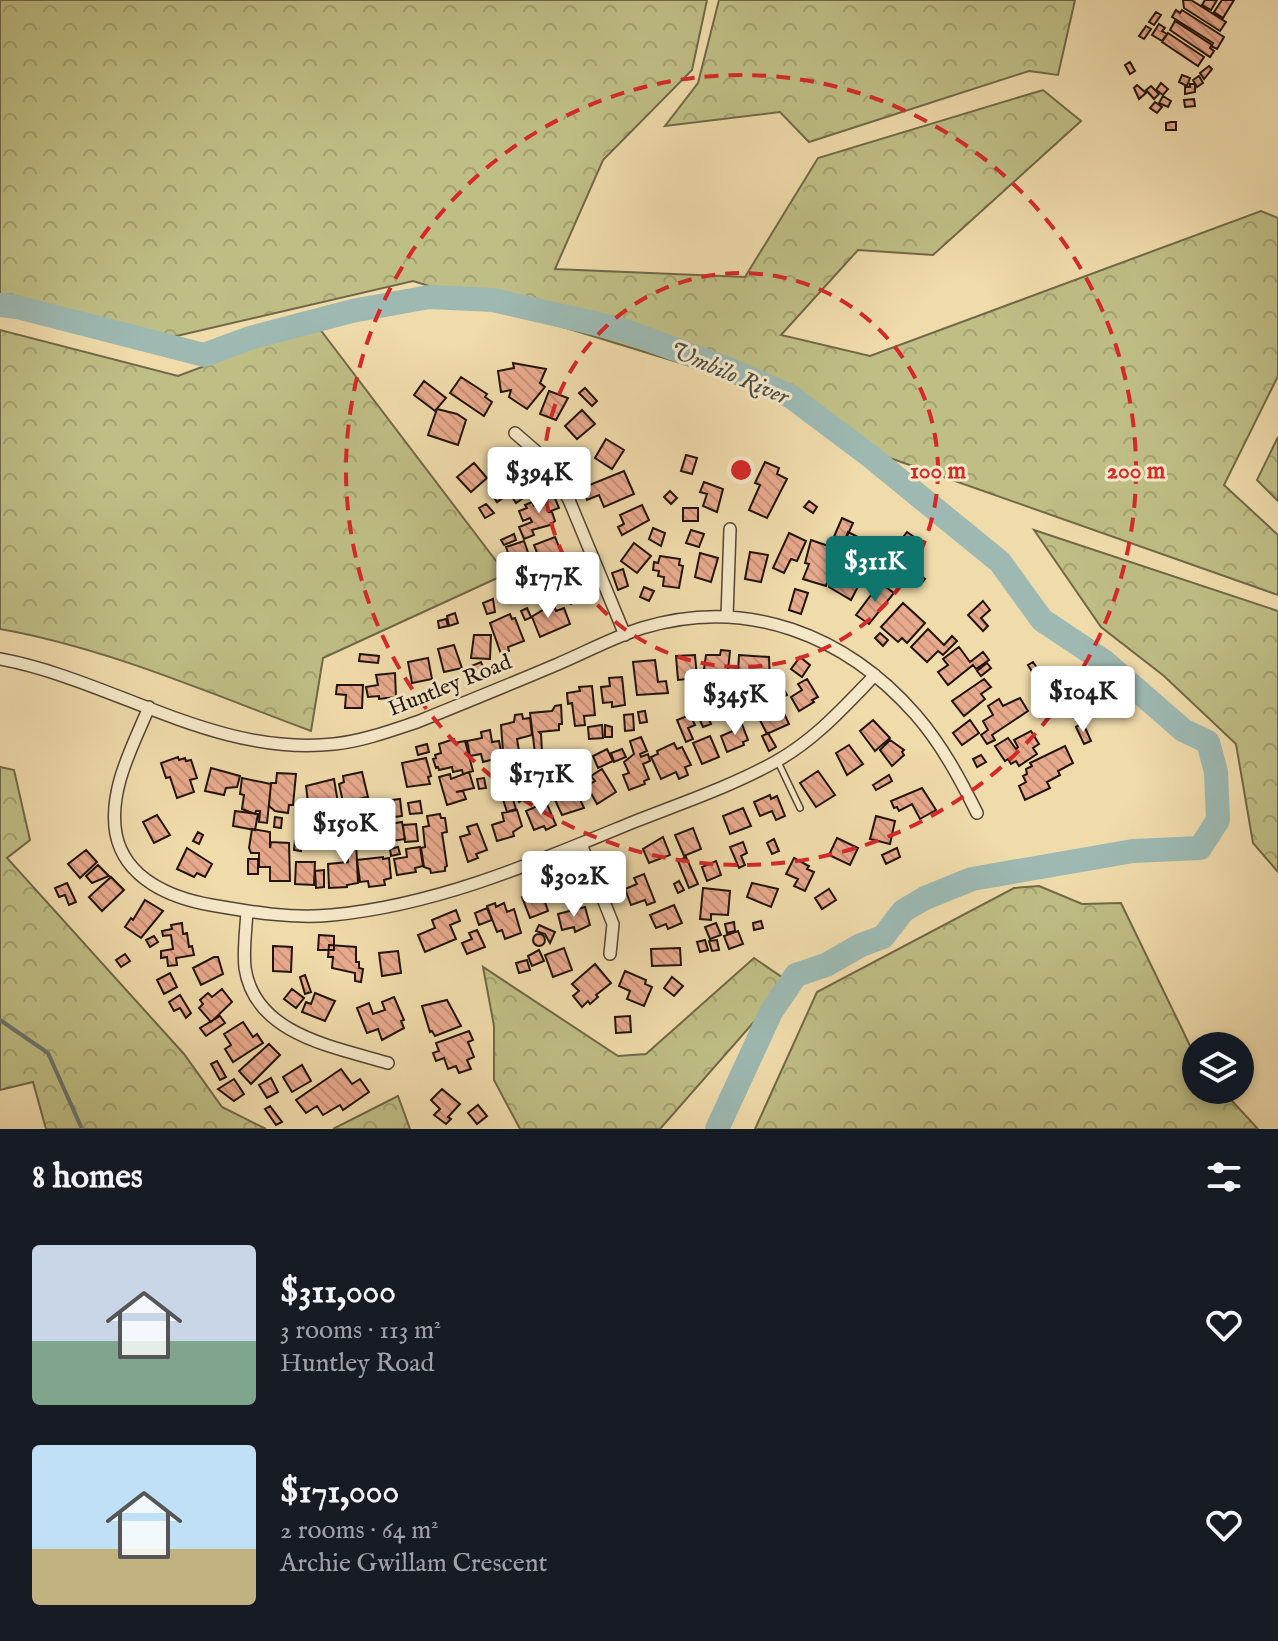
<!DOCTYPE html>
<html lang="en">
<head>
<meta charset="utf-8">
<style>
  :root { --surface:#171b24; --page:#242831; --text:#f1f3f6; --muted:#9ea1a6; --accent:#0f766e }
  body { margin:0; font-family:"IM FELL English",serif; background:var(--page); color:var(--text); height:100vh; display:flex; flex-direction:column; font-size:30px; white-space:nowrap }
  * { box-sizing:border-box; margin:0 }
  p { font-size:26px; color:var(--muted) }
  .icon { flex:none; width:44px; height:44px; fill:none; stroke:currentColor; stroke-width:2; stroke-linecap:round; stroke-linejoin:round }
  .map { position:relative; height:1129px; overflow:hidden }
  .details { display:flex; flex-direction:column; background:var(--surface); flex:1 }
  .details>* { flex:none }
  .controls { position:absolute; left:1182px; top:1032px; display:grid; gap:16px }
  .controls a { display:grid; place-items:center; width:72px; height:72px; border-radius:50%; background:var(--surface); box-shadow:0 4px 12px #0003; font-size:40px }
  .price { position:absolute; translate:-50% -68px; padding:0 18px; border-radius:8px; background:#fff; color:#222; font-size:26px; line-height:52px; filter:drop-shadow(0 2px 4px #0008) }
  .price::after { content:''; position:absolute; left:50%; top:48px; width:24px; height:18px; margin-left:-12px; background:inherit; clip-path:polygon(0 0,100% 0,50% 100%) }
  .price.active { background:var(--accent); color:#fff }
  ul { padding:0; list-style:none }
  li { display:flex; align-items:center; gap:24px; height:200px; padding:0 32px }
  li span { display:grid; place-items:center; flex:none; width:224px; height:160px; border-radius:8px; color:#555 }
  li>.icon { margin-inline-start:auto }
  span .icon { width:96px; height:96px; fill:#fffc; stroke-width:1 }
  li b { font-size:34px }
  h2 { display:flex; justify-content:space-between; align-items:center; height:96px; padding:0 32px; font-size:34px }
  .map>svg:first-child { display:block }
</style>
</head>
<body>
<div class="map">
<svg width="1278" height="1129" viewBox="0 0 1278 1129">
  <defs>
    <pattern id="forest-crowns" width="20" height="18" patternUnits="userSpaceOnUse" patternTransform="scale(2)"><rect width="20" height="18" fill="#bfbe85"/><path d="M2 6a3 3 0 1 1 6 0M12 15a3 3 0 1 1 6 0" fill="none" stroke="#a4a272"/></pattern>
    <pattern id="building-back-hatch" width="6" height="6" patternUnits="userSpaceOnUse" patternTransform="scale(2)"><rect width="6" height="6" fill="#e8aa8d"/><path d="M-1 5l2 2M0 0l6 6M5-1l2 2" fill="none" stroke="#c79178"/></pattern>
  </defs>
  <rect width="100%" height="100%" fill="#f0dbab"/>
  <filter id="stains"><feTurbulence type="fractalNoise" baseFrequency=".0025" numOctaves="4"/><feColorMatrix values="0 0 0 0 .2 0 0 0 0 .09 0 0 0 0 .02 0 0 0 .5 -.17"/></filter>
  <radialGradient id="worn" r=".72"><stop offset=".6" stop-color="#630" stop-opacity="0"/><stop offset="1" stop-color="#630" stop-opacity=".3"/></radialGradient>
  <!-- forest -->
  <path fill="url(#forest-crowns)" stroke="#706848" stroke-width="2" d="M0 0H707L692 70 603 160 555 269 745 277 818 158 1043 90 1081 121 933 255 858 250 781 335 870 356 1261 211 1278 218V376L1224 485 1278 535V595L870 451 762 388 413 281 168 338 0 295Z
    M719 0H1075L1058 75 1029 71 809 142 780 112 665 126 698 83Z
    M316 324 506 574 323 658 311 731C209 693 107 648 0 629V330L178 376Z
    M1278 437V501L1257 480Z
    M1034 530 1278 611V872L1253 843 1236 744 1164 676 1101 627Z
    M0 767 14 770 30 840 7 858 184 1054 222 1107 266 1129H46L33 1082 0 1090Z
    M1039 886 1082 904 1121 903 1196 1058V1090H1222L1258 1129H755L817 992 1014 888Z
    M754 958 789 982 660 1129H520L494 1080V1026L483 967 618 1056 646 1054Z
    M398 1096 410 1129H333Z"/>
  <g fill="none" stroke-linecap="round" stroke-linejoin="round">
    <!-- stream -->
    <path stroke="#6b7770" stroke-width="4" d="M0 1020 48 1053 82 1129"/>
    <!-- river -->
    <path stroke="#9db9b2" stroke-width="24" d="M0 305 17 307 204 355 250 338 352 311 429 297 493 300 623 330 731 370 790 396 870 456 1000 562 1042 620 1105 662 1183 730 1208 742 1216 772 1218 820 1200 848 1133 851 972 879 925 898 903 911 883 937 861 945 826 965 796 975 771 1012 717 1129"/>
  </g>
  <!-- building -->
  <path fill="url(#building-back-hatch)" stroke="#21130c" stroke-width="2" d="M1183 0H1191L1226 22 1220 31 1184 8Z
    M1205 0H1217L1211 10 1202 5Z
    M1222 0H1234L1223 18 1214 12Z
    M1176 10 1180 13 1182 10 1224 37 1217 49 1211 46 1213 43 1172 17Z
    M1156 12 1161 15 1154 25 1149 22Z
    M1175 21 1212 45 1210 48 1214 51 1210 57 1170 30Z
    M1159 24 1165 28 1162 31 1167 34 1162 41 1152 35Z
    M1146 26 1151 29 1144 39 1139 36Z
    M1168 33 1204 57 1198 66 1162 42Z
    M1130 62 1135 71 1130 74 1125 65Z
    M1209 66 1212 69 1204 79 1200 73Z
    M1182 75 1190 78 1187 86 1179 82Z
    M1199 76 1203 83 1197 87 1193 80Z
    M1161 83 1168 89 1163 95 1156 90Z
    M1190 84H1195V92L1185 94V87H1190Z
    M1137 85 1146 93 1139 99 1134 88Z
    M1151 86 1159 94 1154 99 1146 90Z
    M1163 96 1171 101 1168 107 1159 103Z
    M1194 99 1195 106 1185 107 1184 100Z
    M1155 102 1162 107 1157 113 1150 108Z
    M1171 122H1176V130H1166V123Z
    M513 363 546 369 540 383 545 387 527 409 509 397 511 390 501 392 498 371 514 368Z
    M461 377 487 394 485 397 492 402 484 416 450 393Z
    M424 381 446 398 435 411 414 395Z
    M585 388 597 401 592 406 579 393Z
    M549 391 568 398 556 420 540 414Z
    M437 409 457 414 466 420 458 445 428 435Z
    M582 410 595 424 577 439 565 426Z
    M606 439 624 450 612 469 595 458Z
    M686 455 697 458 692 474 681 471Z
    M496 462 501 467 494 474 489 469Z
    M765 462 779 468 777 474 787 479 767 518 749 510 760 485 755 483Z
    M474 463 487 478 471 492 457 477Z
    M624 471 634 494 604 507 599 495 587 500 582 488Z
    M521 473 533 491 516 503 504 485Z
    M704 482 723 489 717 512 703 506 707 494 700 492Z
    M503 483 510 493 497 502 490 492Z
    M552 491 559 508 548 512H552L555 521 550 525 532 530 534 535 524 539 519 527 532 522 530 518 523 521 519 511 527 508 525 505 532 502 534 506 543 502 540 495Z
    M670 491 677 498 671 504 664 497Z
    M809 501 817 507 813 513 804 507Z
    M486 504 494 513 485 518 479 508Z
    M642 505 649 520 622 535 618 527 624 524 620 515Z
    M683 508H698V521H683Z
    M842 518 853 523 844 543 833 539Z
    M653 528 665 533 661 546 649 539Z
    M691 530 704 534 699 547 686 543Z
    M848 532 858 537 854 555 841 550Z
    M907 532 917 539 911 547 901 540Z
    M789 533 806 541 797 561 791 559 784 573 773 568Z
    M514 534 516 540 504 545 501 540Z
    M555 537 562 554 541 563 534 545Z
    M811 540 837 549 826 586 803 579 809 564 805 563Z
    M524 541 529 555 511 561 506 547Z
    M634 543 651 556 637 573 621 561Z
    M886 547 906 559 894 575 876 564Z
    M750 552 768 555 761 582 745 579Z
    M700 553 718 558 711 582 695 577Z
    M660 556 680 559 679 565 683 566 679 588 663 586 664 577 658 576 659 571 653 570 654 562 658 563Z
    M840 567 862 579 851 600 829 587Z
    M910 568 925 579 921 584 906 574Z
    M623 569 628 586 618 590 612 573Z
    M561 570 580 581 577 586 580 588 571 604 556 596 558 593 554 591 559 582 556 580Z
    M880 583 894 593 869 624 856 615Z
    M541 585 557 593 552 601 537 592Z
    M644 587 654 591 649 601 640 597Z
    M795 589 808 593 801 614 789 610Z
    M493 599 495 612 487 614 483 603Z
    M983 601 990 610 981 618 988 626 983 631 968 615Z
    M903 603 925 623 907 643 902 638 898 642 881 627Z
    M553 604 556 611 564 608 570 624 540 637 532 617 525 620 521 611 527 608 531 617Z
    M455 613 458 623 449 626 447 616Z
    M510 614 512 619 515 618 524 641 508 647 509 651 501 654 490 623Z
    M446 619 448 626 439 628 438 621Z
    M928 629 944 645 952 636 957 641 943 655 938 651 927 662 911 647Z
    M880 633 888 640 883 646 875 638Z
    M474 635H491L490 659 471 658Z
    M454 645 462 668 444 672 438 649Z
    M959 647 970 662 983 652 989 660 976 669 973 665 948 685 938 672 948 665 943 659Z
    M721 650 730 651 727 680H724L723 693 718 692 717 696 707 694 710 678 703 676 706 655H720Z
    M360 654 379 656 378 663 359 661Z
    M695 655 697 678 678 680 676 656Z
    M739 655 769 657 770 682H756V673H738Z
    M800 657 810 665 802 677 791 669Z
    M428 658 432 679 412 683 408 662Z
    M655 660 658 682 666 681 668 693 637 695 633 662Z
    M481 662 486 675 474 679 469 667Z
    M1033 662 1044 678 1038 681 1028 665Z
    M987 663 991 668 981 676 977 671Z
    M395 673 396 697 379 699V696L368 697 366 687 378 685 376 675Z
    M622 677 625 705 612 707V702L603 703 601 687 610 686 609 678Z
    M749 679 750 692H739L738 680Z
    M807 679 818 697 812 700 814 702 799 711 791 697 802 690 798 684Z
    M984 679 991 687 981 694 985 699 964 716 952 701Z
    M337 685H363L362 708H345L346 695 336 694Z
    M592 686 595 715 584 716 585 725 575 726 572 703 568 704 567 693 580 691 579 687Z
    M782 686 787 695 780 698 776 689Z
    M755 693V698L759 699 763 707 756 712 748 696Z
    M1020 698 1028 711 992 735 995 740 987 744 981 735 988 730 983 721 993 715 988 706 999 699 1003 706Z
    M561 705 562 724H559V730L539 732 541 734 542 752 535 753 530 713 552 711 555 706Z
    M781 707 789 724 767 734 760 720Z
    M705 710 711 724 703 727 697 714Z
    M645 711 647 722 640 723 638 712Z
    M522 714 523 719 530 718 532 735 517 739 519 751 506 753 503 751 501 725 514 722 515 715Z
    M633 714 634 730 625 731 624 715Z
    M690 715 695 725 688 728 693 739 686 742 677 720Z
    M740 719 748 740 743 742 744 745 727 752 721 736 733 731 730 723Z
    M873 720 890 738 875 751 860 731Z
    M970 720 979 733 962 745 953 733Z
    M1083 723 1091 741 1084 744 1076 727Z
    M602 725 603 738 589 739 588 727Z
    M605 725 612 727V737H605Z
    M490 730 492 742 499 741 502 757 483 762 481 754 470 756 467 741 482 738 481 732Z
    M1031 731 1039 744 1033 748 1037 754 1019 766 1016 761 1011 764 1008 759 1005 761 995 746 1008 738 1016 749 1018 747 1014 740Z
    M768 733 776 747 769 751 762 736Z
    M710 736 719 757 702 764 693 743Z
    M641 737 647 751 640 754 641 757 648 754 650 761 643 764 649 779 644 781 645 784 629 790 623 775 629 773 624 762 634 754 630 741Z
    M454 739 455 743 465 741 473 771 463 774 462 770 453 772 452 767 439 770 438 767 436 768 433 759 436 758 435 755 441 753 439 744Z
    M890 740 904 750 902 752 904 755 892 766 880 750Z
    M674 743 677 749 682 747 691 765 685 767 688 775 679 779 676 772 661 779 651 757 658 754 657 751Z
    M427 744 429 752 418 755 416 747Z
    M849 745 863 764 847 775 836 753Z
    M1065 746 1073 763 1058 771 1060 775 1047 782 1050 788 1025 800 1019 786 1026 782 1023 776 1027 774 1026 769 1032 766 1030 763Z
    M607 749 613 761 598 768 593 756Z
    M622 749 626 757 614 762 611 753Z
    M543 752 544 763H537L536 753Z
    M981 755 986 762 977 767 973 759Z
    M178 757 179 760 185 758 186 761 191 760 197 778 190 780 194 792 177 798 170 777 166 778 161 763Z
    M426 758 431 776 428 777 430 784 407 787 402 763Z
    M507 764 514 765 516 774 509 775Z
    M571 764 580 789 569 793 558 769Z
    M211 768 240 776 237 787 226 788 224 795 205 791Z
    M584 768 588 777 581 779 577 770Z
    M602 769 616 792 597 804 587 786 595 781 591 776Z
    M818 771 835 795 816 807 800 783Z
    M362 772 368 797 343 802 339 784 344 782 343 776Z
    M469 772 474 788 456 792 463 791 466 799 447 805 439 777 450 774 451 779Z
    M277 773 296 774 293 805H289L288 813 275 811 269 806 271 783H276Z
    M889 775 892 781 876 790 873 785Z
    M242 778 271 784 267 823 259 822 260 811H256L255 814 242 809 244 795 240 794Z
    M484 778 486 788 479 789 477 779Z
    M552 778 556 787 549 789 546 780Z
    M334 779 338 803 341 805 342 828 315 830V827H308V818L324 817 321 801 308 802 306 786Z
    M524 781 530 795 519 802 512 786Z
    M509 787 516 809 507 812 500 790Z
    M922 788 936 810 920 819 912 804 899 811 897 807 894 808 891 801Z
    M576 791 584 808 562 815 555 800Z
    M770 795 771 799 777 796 785 816 776 820 772 811 760 816 754 802Z
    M400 799 402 816 387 818 385 801Z
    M420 801 422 813 410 814 408 803Z
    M546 802 556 825 546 830 544 826 534 830 526 811Z
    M743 808 751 826 730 834 723 816Z
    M358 810 360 822 353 823 352 811Z
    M517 810 522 826 513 832 514 836 497 841 492 825 504 821 502 813Z
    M235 811 258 814 255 830 233 826Z
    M440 814 441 818H445L447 832 442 833 447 866 445 867V871L431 873 430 869 424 867 421 848 425 847 423 827 429 826 427 816Z
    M157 815 170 835 154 843 143 822Z
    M876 816 895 821 890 844 870 839Z
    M275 817 282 818 281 828 274 827Z
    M402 822 405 839 391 841 389 824Z
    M416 824 418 841 405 842 403 825Z
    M477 824 487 850 476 854 478 858 468 862 460 837 470 834 467 827Z
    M693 828 701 849 684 856 675 835Z
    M252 829 270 832V848L271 842 289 843 290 881H270V867H259V853H251L249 848Z
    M352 831 353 842H356L358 883 347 885V887L329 888 328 864 348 862V845H344L342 832Z
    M198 832 203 835 199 844 193 841Z
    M663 837 670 855 649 863 643 849Z
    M837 838 858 848 850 865 829 855Z
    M774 839 779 851 772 854 767 843Z
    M295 841 302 842 301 851 294 850Z
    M743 842 747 853 741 856 745 865 739 868 730 847Z
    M398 847 400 854 391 856 390 849Z
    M420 847 423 866 415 868 416 872 397 875 394 859 407 857 406 849Z
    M187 848 212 864 205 877 197 873 194 877 177 869Z
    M897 848 900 857 886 864 882 855Z
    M86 850 97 862 80 878 68 864Z
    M383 857V859L389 858 391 878 384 880 385 885 369 887 368 881 360 882 357 860Z
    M686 857 698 884 689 888 678 861Z
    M794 858 809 866 807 869 814 872 805 891 794 886 798 879 786 874Z
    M248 859H258V874H248Z
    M716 861 721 875 707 881 702 867Z
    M296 862H315L314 885 295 884Z
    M98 865 109 876 92 883 86 876Z
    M324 870V887L316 888 315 871Z
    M644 874 655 902 647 905 645 900 631 905 625 889 637 884 634 878Z
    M111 877 124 890 102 911 89 897Z
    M560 877 564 888 559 890 555 879Z
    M679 881 684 890 678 893 674 884Z
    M67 883 76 902 69 905 65 895 59 897 55 888Z
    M752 883 778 889 771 907 747 897Z
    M552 886 556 897 545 902 548 911 530 918 522 897Z
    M703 888 730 891 728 915 711 914V920L700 919Z
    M829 889 836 900 822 909 815 898Z
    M145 900 163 911 141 938 125 927 131 918 133 920Z
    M495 903 496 907 504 903 507 912 514 909 521 933 505 939 502 930 497 932 487 906Z
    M674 905 682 923 668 929 666 924 656 928 650 915Z
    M585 907 590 925 575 932 574 927 562 930 558 914Z
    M487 908 492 920 479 925 475 913Z
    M456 910 460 921 450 925 456 939 425 952 418 935 435 928 432 920Z
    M761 921 763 928 754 930 753 923Z
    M734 922 735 931 727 933 725 924Z
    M182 923 183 934 187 933 189 947 192 946 194 955 176 958 177 965 168 966 167 957 161 958V951L173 949 171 935 163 936 162 931 172 929 171 925Z
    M716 923 721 935 710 939 705 927Z
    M539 925 555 932 550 943 545 934 536 931Z
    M477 930 485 947 467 954 462 943 472 939 469 933Z
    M738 931 743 944 729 949 724 936Z
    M533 940a6 6 0 1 1 12 0a6 6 0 1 1-12 0Z
    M319 935 334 936V950H318Z
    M154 936 158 942 150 947 146 940Z
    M705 940 708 950 700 952 697 942Z
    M717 940 719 950 712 951 709 941Z
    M329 945 356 947V962H359V968L363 969 361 982 355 981V973L332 968 333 957H328Z
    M273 946 292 947 291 972 273 971Z
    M564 948 572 970 553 977 545 955Z
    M680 948 681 965 652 966 651 949Z
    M539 950 544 961 532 966 528 956Z
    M398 951 401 973 382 976 379 953Z
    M125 954 130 961 121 967 116 960Z
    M214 957H218L223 974 201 985 193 968Z
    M527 960 530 970 519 973 516 963Z
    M595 964 611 983 596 995 598 997 590 1004 588 1001 582 1007 573 996 579 991 572 984Z
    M625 971 646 980 645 984 652 987 644 1006 627 999 630 991 619 986Z
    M170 973 177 987 164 994 157 980Z
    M305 975 311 992 305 994 300 977Z
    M672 977 683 986 674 996 664 988Z
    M222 989 232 1002 211 1022 199 1008 203 1004 200 1000 208 993 212 997Z
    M292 989 304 998 296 1008 284 999Z
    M315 993 335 1001 325 1021 302 1012 306 1002 311 1004Z
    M180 995 191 1013 186 1018 180 1008 174 1011 169 1002Z
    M394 997 404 1020 401 1021 404 1028 382 1040 378 1029 367 1033 357 1008 369 1003 373 1014 385 1010 382 1002Z
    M447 1000 461 1026 435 1036 432 1031 430 1032 422 1006Z
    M220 1016 225 1023 206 1036 200 1028Z
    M630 1016 631 1032 616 1033 615 1017Z
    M243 1022 253 1037 257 1034 263 1043 233 1062 225 1049 231 1045 224 1034Z
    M469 1031 473 1040 468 1042 474 1057 467 1060 471 1069 459 1073 456 1066 448 1069 444 1058 436 1061 433 1053 439 1051 436 1043Z
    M269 1044 280 1055 251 1084 239 1071Z
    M217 1061 226 1077 220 1080 211 1064Z
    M302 1065 311 1081 292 1092 283 1077Z
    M341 1069 352 1084 360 1079 369 1092 343 1110 340 1105 323 1115 317 1106 306 1113 296 1100Z
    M271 1078 278 1092 267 1098 259 1085Z
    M234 1079 244 1094 234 1101 218 1089Z
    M442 1089 460 1104 448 1117 451 1119 446 1124 434 1115 440 1109 431 1100Z
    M478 1105 487 1116 477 1124 468 1113Z
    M270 1106 282 1122 276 1125 265 1109Z"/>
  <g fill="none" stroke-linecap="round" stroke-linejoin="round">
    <defs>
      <path id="lane" d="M778 762 800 808"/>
      <path id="street" d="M515 433 538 453 553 472 569 500 625 635
        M727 617 730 529
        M0 659C113 680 215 757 334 744 363 741 390 731 417 722 464 703 511 684 558 664 586 652 614 637 642 628 747 596 846 635 916 715 942 745 960 779 977 813
        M149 707C133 746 108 790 116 834 125 879 171 898 211 905 251 912 292 919 332 915 437 905 534 863 631 823 679 804 730 787 775 762 815 740 844 707 875 675
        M581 844 613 924 610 954
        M247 911C246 930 243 949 245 968 255 1035 335 1047 388 1063"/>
    </defs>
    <!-- lane casing -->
    <use href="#lane" stroke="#554534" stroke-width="8"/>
    <!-- street casing -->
    <use href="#street" stroke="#554534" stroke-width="14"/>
    <!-- lane -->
    <use href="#lane" stroke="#f5e8c8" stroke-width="5"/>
    <!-- street -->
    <use href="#street" stroke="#f5e8c8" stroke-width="11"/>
  </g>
  <!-- distance rings -->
  <g fill="none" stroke="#d62828" stroke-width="4" stroke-dasharray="14 10">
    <circle cx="741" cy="470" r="197"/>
    <circle cx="741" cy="470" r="395"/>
  </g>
  <g text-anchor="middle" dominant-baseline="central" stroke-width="6" stroke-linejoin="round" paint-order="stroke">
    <!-- street labels -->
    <g font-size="22" fill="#21130c" stroke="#f5e8c8">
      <text transform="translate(450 686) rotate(-22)">Huntley Road</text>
    </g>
    <!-- water labels -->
    <g font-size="24" font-style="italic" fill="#4c4d46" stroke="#f5e8c8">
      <text transform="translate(729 374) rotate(23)">Umbilo River</text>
    </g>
  </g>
  <circle cx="741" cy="470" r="12" fill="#d62828" stroke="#f5e8c8" stroke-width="4"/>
  <g font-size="24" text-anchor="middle" font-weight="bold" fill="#d62828" stroke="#f5e8c8" stroke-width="6" stroke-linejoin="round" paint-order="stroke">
    <text x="938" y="478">100 m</text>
    <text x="1136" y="478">200 m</text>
  </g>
  <rect width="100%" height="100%" filter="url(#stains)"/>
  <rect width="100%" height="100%" fill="url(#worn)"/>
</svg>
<div class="controls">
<a><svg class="icon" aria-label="layers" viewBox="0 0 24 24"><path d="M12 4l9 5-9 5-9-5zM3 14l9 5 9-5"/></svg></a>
</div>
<b class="price" style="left:539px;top:515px">$394K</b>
<b class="price active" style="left:875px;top:604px">$311K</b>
<b class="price" style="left:548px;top:620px">$177K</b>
<b class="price" style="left:1083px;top:734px">$104K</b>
<b class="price" style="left:735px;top:737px">$345K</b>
<b class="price" style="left:541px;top:817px">$171K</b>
<b class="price" style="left:345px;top:866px">$150K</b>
<b class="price" style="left:574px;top:919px">$302K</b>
</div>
<section class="details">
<h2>8 homes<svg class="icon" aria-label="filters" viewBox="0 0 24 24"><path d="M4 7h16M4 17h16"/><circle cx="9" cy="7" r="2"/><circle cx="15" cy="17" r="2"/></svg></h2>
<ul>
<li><span style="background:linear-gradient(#c9d6e8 60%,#7fa58c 0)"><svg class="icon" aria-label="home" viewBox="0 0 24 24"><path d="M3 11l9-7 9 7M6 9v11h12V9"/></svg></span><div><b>$311,000</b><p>3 rooms · 113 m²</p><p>Huntley Road</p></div><svg class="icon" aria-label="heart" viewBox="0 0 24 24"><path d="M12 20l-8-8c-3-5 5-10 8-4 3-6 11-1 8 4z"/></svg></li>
<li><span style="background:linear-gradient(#bfe0f5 65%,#c2b280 0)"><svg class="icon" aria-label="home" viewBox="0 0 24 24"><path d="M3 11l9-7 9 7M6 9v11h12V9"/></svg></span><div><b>$171,000</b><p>2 rooms · 64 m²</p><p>Archie Gwillam Crescent</p></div><svg class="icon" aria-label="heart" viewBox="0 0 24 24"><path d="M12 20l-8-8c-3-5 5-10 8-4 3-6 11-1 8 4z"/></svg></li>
</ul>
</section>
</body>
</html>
